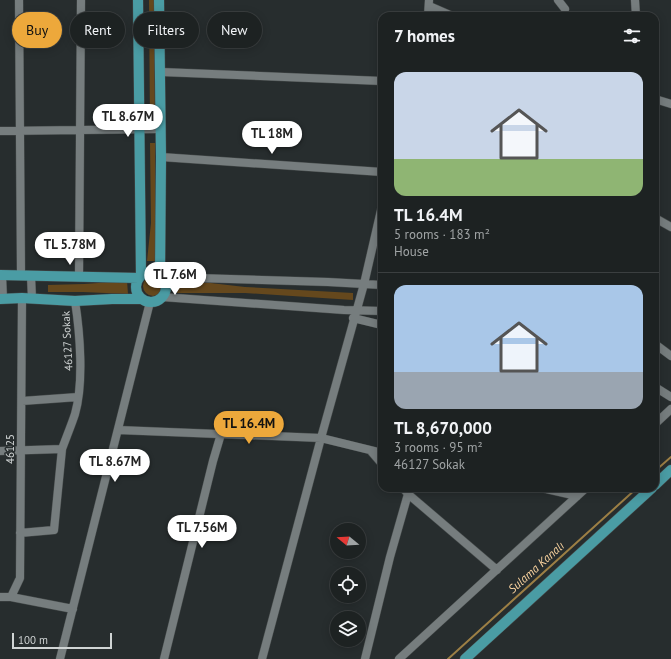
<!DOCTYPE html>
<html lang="en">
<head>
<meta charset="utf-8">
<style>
  :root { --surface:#1d2222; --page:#2a2f2f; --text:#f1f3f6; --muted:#a0a4a5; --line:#3b3f40; --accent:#eda83b }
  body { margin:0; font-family:"PT Sans",sans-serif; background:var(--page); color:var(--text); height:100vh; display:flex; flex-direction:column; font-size:15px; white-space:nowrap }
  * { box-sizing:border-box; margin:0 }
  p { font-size:13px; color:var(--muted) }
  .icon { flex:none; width:22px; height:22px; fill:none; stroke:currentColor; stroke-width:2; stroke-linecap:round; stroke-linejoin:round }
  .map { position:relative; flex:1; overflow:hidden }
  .side { position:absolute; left:378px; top:12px; width:281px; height:480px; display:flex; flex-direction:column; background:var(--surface); border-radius:12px; box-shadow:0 2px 10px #0003,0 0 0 1px var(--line) }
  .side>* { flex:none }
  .banner { position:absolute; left:12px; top:12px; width:306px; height:36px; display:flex; gap:8px }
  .needle { width:26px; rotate:288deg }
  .buttons { position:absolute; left:330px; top:523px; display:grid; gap:8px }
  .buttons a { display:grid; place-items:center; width:36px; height:36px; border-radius:50%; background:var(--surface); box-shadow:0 2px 10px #0003,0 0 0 1px var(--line); font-size:20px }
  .scale { position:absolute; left:12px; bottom:10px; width:100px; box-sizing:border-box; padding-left:4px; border:2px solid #d0d4d4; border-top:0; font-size:11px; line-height:14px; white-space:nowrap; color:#d0d4d4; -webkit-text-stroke:3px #272d2e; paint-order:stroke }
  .price { position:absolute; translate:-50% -34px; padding:0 9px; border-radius:14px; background:#fff; color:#222; font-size:13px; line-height:26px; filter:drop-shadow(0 1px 2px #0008) }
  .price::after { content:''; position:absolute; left:50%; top:24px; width:12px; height:9px; margin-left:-6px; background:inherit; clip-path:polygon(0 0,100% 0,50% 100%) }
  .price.selected { background:var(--accent); color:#111 }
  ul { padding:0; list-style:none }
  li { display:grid; align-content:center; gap:8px; height:212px; padding:0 16px }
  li+li { border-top:1px solid var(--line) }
  li span { display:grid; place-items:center; height:124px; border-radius:12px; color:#555 }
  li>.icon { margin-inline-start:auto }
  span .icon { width:72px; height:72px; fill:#fffc; stroke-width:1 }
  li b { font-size:17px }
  h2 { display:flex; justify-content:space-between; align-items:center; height:48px; padding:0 16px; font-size:17px }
  .pill { padding:0 14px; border-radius:18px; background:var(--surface); box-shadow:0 2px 10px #0003,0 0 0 1px var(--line); font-size:14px; line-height:36px }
  .pill.selected { background:var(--accent); color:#111 }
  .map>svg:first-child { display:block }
</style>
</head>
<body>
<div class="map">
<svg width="671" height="659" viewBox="0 0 671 659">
  <rect width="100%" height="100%" fill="#272d2e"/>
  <!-- green -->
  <path fill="#65481d" d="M149 0H154L155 125H150Z
    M150 143H155V203L159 261H147L151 223Z
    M143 286a10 10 0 1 1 20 0a10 10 0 1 1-20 0Z
    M176 279 245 287 353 293V300L245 293H177L178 285Z
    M127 281 128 294 83 292H48V285L84 284Z"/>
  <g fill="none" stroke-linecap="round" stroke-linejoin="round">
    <!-- stream -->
    <path stroke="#9c7f45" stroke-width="2" d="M655 471 671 457
      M448 659 637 488"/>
    <defs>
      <path id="minor" d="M19 0 21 275
        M558 0 565 9
        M635 0 636 16
        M429 6 452 16
        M428 16 429 0
        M161 72 382 81
        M655 99 671 104
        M0 131 161 129
        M161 157 382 172
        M655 218 671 227
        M2 275 3 299
        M31 276 32 299
        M79 277 81 0
        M162 277 328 282 382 285
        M162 297 344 310 382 311
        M353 318 382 325
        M655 344 671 356
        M655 387 671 397
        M22 401 78 397
        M655 424 671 409
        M118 430 321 438 370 450 382 464
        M370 450 382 453
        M0 451 62 449C66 438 71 426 75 414 84 383 80 333 75 301
        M542 488 577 496
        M408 494 497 570
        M20 533 54 530 62 449
        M0 597H11L73 609
        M11 597 20 578 22 298
        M60 659 150 302
        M164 659 213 461 221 434
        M262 659 321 438 364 284 382 206
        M365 659 390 557 408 494 403 488
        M399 659 586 488"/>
      <path id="major" d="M138 0 141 276
        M159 0 161 157 160 275
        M136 287a15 15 0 1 1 30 0a15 15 0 1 1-30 0Z
        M0 275 139 278
        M0 299 22 298 75 301 112 299H142
        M655 485 671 470
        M465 659 652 488"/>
    </defs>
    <!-- minor casing -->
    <use href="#minor" stroke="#464b4b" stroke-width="9"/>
    <!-- major casing -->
    <use href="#major" stroke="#464b4b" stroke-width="11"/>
    <!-- minor -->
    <use href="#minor" stroke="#767d7e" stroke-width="8"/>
    <!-- major -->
    <use href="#major" stroke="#4a9ca4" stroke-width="10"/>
  </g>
  <g text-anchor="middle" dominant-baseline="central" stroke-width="3" stroke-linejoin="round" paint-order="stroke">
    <!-- street labels -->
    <g font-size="11" fill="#d0d4d4" stroke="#272d2e">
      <text transform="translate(67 341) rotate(-93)">46127 Sokak</text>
      <text transform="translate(10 449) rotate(-90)">46125</text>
    </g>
    <!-- water labels -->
    <g font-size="12" font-style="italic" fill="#fad39f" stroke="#272d2e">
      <text transform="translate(536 567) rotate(-42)">Sulama Kanalı</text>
    </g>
  </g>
</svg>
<div class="buttons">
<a><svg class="needle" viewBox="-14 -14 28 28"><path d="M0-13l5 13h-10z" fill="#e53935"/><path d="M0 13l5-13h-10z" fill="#a0a4a5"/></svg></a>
<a><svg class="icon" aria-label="locate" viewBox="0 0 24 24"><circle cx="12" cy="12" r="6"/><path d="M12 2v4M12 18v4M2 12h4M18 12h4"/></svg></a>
<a><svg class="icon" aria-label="layers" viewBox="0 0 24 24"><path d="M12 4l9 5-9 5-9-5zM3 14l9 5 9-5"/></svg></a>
</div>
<div class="scale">100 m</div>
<b class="price" style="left:128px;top:138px">TL 8.67M</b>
<b class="price" style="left:272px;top:155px">TL 18M</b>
<b class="price" style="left:70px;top:266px">TL 5.78M</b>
<b class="price" style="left:175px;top:296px">TL 7.6M</b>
<b class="price selected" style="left:249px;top:445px">TL 16.4M</b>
<b class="price" style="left:115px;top:483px">TL 8.67M</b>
<b class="price" style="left:202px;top:549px">TL 7.56M</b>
<div class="banner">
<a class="pill selected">Buy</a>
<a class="pill">Rent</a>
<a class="pill">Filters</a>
<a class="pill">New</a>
</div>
<section class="side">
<h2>7 homes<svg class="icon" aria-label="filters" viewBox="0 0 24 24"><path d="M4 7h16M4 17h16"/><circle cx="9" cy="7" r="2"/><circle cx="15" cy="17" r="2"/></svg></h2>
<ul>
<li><span style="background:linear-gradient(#c9d6e8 70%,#8fb573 0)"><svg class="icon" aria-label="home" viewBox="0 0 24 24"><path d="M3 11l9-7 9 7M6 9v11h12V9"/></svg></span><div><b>TL 16.4M</b><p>5 rooms · 183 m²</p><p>House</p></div></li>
<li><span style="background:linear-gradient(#a9c7e8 70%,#9aa5b1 0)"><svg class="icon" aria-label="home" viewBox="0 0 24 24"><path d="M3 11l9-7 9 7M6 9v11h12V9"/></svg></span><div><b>TL 8,670,000</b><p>3 rooms · 95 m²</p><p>46127 Sokak</p></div></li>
</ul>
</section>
</div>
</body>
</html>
